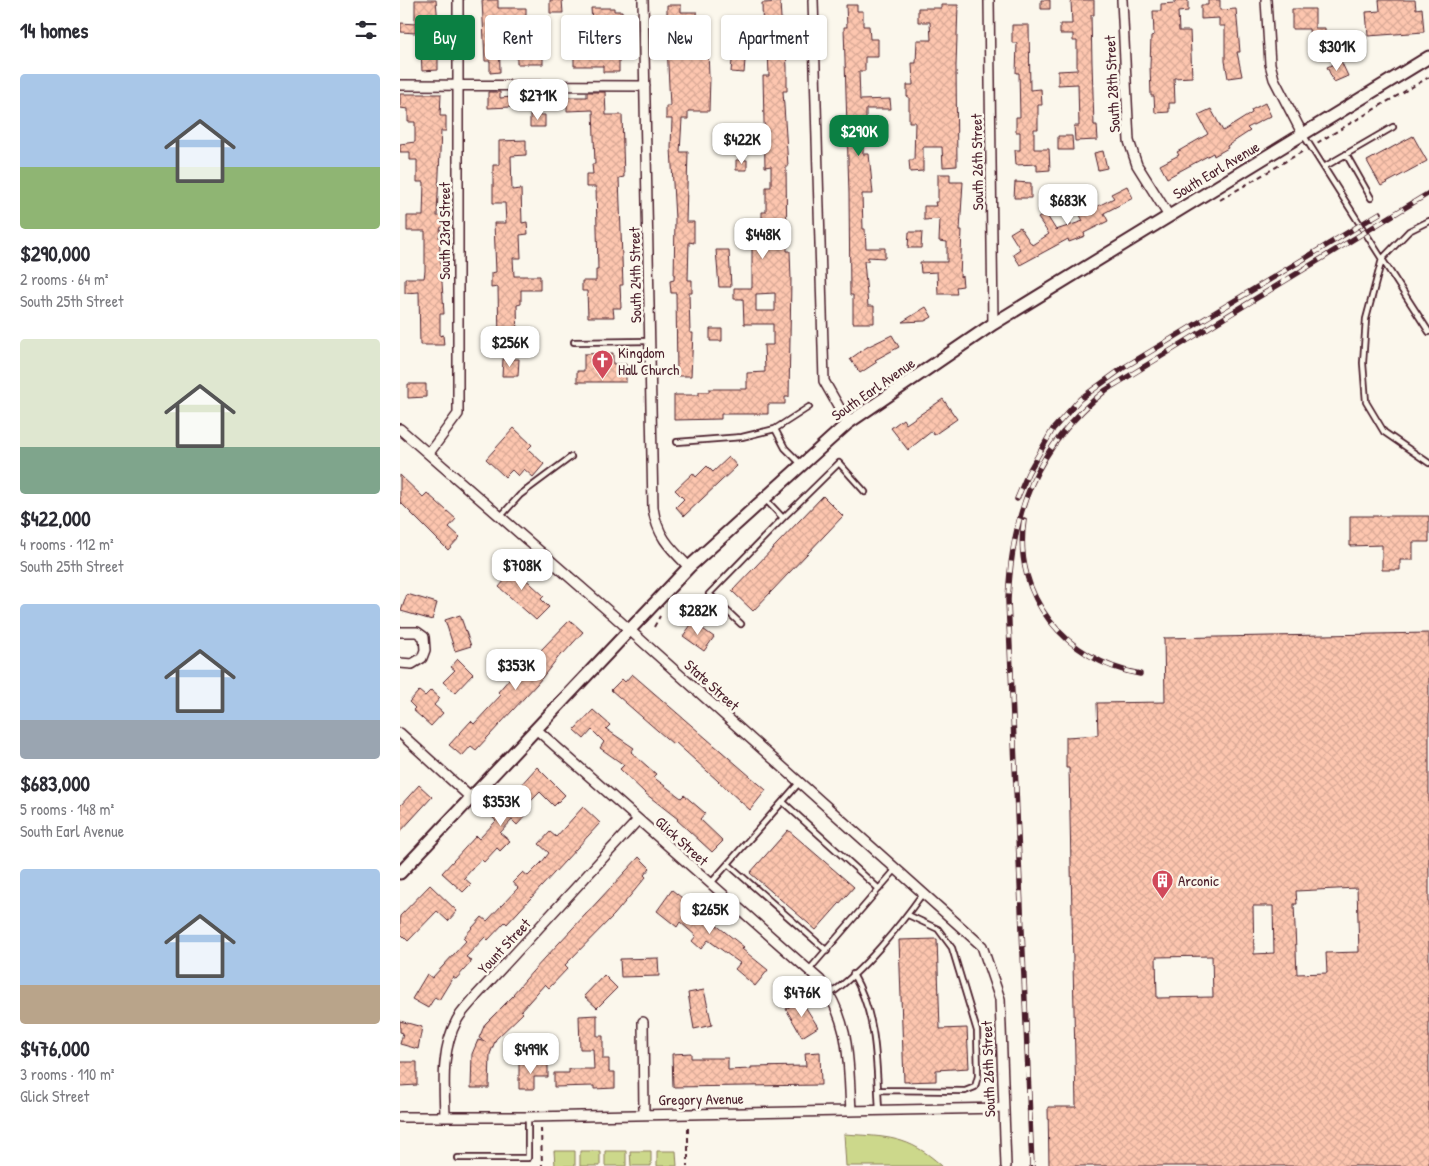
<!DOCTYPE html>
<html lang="en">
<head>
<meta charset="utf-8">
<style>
  :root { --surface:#fff; --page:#f2f2f3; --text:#2b2b33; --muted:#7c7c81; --accent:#0b8043 }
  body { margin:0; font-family:"Patrick Hand",sans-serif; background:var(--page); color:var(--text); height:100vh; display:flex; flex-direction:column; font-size:19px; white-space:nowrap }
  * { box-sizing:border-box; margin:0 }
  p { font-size:16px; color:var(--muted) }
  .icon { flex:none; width:28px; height:28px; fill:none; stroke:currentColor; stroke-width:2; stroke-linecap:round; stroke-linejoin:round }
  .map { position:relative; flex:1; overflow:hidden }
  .drawer { display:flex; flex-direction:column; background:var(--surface); width:400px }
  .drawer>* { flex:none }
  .guide { position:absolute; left:15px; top:15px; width:475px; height:45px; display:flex; gap:10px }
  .price { position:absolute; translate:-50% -42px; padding:0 11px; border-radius:10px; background:#fff; color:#222; font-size:16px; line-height:32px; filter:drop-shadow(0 1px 2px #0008) }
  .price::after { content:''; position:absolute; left:50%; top:30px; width:15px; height:11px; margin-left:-8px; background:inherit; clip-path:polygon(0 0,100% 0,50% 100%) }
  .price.current { background:var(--accent); color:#fff }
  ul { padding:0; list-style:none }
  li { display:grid; align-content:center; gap:10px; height:265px; padding:0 20px }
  li span { display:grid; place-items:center; height:155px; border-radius:5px; color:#555 }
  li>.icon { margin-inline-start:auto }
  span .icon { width:90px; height:90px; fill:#fffc; stroke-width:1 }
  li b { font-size:21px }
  h2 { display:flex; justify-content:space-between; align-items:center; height:60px; padding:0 20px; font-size:21px }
  .tag { padding:0 18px; border-radius:5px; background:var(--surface); box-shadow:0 1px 4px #0004; font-size:18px; line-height:45px }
  .tag.current { background:var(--accent); color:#fff }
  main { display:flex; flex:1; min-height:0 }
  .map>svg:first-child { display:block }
</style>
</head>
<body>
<main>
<section class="drawer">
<h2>14 homes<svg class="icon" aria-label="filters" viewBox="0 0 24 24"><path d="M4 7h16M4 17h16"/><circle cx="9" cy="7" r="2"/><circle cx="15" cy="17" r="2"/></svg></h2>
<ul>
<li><span style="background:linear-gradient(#a9c7e8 60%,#8fb573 0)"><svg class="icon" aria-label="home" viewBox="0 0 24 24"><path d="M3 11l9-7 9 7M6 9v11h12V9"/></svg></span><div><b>$290,000</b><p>2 rooms · 64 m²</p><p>South 25th Street</p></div></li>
<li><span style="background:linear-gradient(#dfe7d0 70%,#7fa58c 0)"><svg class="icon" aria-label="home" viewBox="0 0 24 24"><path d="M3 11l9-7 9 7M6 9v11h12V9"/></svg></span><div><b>$422,000</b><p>4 rooms · 112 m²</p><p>South 25th Street</p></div></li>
<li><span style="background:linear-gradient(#a9c7e8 75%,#9aa5b1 0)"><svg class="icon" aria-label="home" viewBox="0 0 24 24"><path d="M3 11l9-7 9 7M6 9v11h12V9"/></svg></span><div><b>$683,000</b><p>5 rooms · 148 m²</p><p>South Earl Avenue</p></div></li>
<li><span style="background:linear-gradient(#a9c7e8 75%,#b9a48a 0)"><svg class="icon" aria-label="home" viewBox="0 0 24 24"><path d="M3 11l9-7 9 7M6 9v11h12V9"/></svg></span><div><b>$476,000</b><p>3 rooms · 110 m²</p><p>Glick Street</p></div></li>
</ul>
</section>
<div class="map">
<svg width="1029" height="1166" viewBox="0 0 1029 1166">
  <defs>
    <pattern id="building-cross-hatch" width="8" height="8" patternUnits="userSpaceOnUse" patternTransform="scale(1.25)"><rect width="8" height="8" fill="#fdc6af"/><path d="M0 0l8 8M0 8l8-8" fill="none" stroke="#daaa97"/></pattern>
  </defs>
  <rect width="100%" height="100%" fill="#fbf7ec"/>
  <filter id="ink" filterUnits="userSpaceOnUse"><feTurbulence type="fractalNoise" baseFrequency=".02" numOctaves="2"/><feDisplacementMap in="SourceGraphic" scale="10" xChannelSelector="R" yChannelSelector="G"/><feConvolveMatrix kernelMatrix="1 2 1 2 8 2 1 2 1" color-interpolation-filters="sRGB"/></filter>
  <g filter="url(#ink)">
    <!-- pitch -->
    <path fill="#ccd88b" stroke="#8b7c5b" d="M444 1134C487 1137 508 1135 542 1166H446Z
      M154 1151H175V1166H155Z
      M180 1151H200V1166H180Z
      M205 1151H226V1166H205Z
      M230 1151H251V1166H231Z
      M257 1151H276L277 1166H257Z"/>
    <!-- building -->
    <path fill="url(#building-cross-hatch)" stroke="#4a1f2b" fill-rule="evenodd" d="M15 0H36L38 23H15Z
      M82 0H98V8H126V23H130L131 51H143V64H117L116 20H99L100 72 90 73V61H85Z
      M150 0H162L163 13H150Z
      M641 0H650V9H641Z
      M671 0H694V15H691L692 63 694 125H697L698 140 675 141 674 126H679L678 84 658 85V71L677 70V41H673V34H660V24H672Z
      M775 0H788V11L778 12 779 31H790L792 77 774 78 775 103H769V112L755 113 754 96H751L750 66 751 36 754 35 753 11H761V4L775 3Z
      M808 0H820V10L836 9 840 52H837L842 76 828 78 825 61V26H819V18L801 19V5H808Z
      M979 0H1015L1016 9 1022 8 1024 32 968 36 966 12 980 11Z
      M380 2 383 51H386L387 67V91H383L388 166H386L387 251H390L391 280 389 397H385V404H368V414H321V419L274 420V395H299V392H309V389H347V373L365 372 364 345H373V324H344L343 299H334V288H352V238H362V212H366V187H371V166L365 167 363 76H369L368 48H363L362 3ZM375 293V311H356V294Z
      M267 5H281V12H297L298 22H285L284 50 308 49 309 77H310L309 111H288V119H282L280 152H288L286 222H294V243L289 242 288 280H292V293H289L290 333H293L291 376H277L276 293H271L270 281 274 280 275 219 271 148 272 119H266V106H270L267 45Z
      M446 5H457V11H463V26H469L470 39H478V57H465V71H459L460 100 490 99 491 109H466V119H464L463 154H469L473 194H462L463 229H465L466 248H485V258L468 257V261H464L468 306H474V323H453V295H450L449 194 444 27H447Z
      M541 5H558L556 66 557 166 543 167 542 147H523V171L510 172 509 160H514L515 122H509V97H507V85H513L512 63H516L517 40H531L530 22H518V8H541Z
      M191 8H214V11H222L223 23H192Z
      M892 9H915V28H925V40H910L909 29H892Z
      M1 23 15 24V33L1 32Z
      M612 25H629L630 90 641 89 642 105H638V129H634V149H649L650 170 637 171V164L616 165 615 150H620V132H616V117H620L619 73H616L617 43H612Z
      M21 51H38V70L22 71Z
      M174 52H188V55L219 54V72H203V66H174Z
      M332 60H345L344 73 331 72Z
      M941 61 948 76 934 82 927 67Z
      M88 92H100V98L112 97V107L88 108Z
      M139 92H150V105H138Z
      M187 92H205L206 115H222L224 177 219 178 223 285H220L221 308H213L214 317H188L187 291H182V281H196V270H198L196 187H186V174H193L192 164H195L193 110 167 111V97H187Z
      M0 94H41L40 116H46V131H41L37 216H45L44 227H41L39 235 44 314H40V336L43 335 44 345H20L19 292 5 293V278H24L25 271V231H7V216H23L24 182H17V160H10V152H0V144L15 142V122H8V109L0 108Z
      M865 103 871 116 847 128 850 131 827 146 828 148 814 156 813 153 767 178 760 165 779 155 777 152 808 134 798 115 811 109 823 131 852 113 851 110Z
      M130 115H145V127H130Z
      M658 136H672L673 150H658Z
      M1013 136 1027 161 981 186 967 161Z
      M126 140V155L111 156 112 190 121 189 122 223 127 222 128 234 120 235 121 258H113L114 276H140V290H121V304L117 305 118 341 99 342 98 287 91 288V273L96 272 94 223H106L105 203H93V165H99V141Z
      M703 151 707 168 698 170 694 153Z
      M336 160H347V170H336Z
      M538 174H550V182H563L560 230H562L560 277 562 276 563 286 556 287 557 294H538L537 272 521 273 520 262H547V242L539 241 540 219 524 220V206H536L535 202H538Z
      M615 182 631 183V198H614Z
      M727 186 733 198 704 213 708 221 684 233 685 236 669 242 668 239 620 265 613 254 620 249 610 233 620 227 632 245 649 234 638 218 646 214 656 230 683 221 672 199 685 194 692 209 714 198 711 194Z
      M509 232H522L521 248H508Z
      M316 250H329L331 287H319Z
      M526 307 532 317 525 321 502 322Z
      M310 329H322V341H310Z
      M492 335 499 347 475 360 477 362 460 373 450 359 467 347Z
      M213 353V364H226V382H177V371H184V354Z
      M103 359H119L118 376H102Z
      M8 384H26V397L8 398Z
      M543 399 557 419 534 435 532 431 508 450 491 428 503 419 506 424Z
      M114 428 132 445 128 449 144 464 133 477 124 469 118 476 112 470 105 477 86 459Z
      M329 457 337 466 284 516 276 507 284 499 275 490 293 473 296 477 307 466 313 472Z
      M0 475 23 497 27 493 56 519 49 527 60 537 48 550 0 502Z
      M423 496 443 516 353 611 332 591Z
      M950 516H1029V542H1013V560H1000V570H982V545L950 546Z
      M106 561 144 596 141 599 149 607 136 620 99 587 104 581 95 573Z
      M7 594 37 603 32 620 1 611Z
      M60 615 71 646 55 651 45 620Z
      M170 620 183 632 162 655 161 654 137 684 76 750 71 746 62 756 49 745 71 721 74 724 101 695 98 692 110 678 115 682 141 650Z
      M293 622 314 637 304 651 283 636Z
      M1029 633V1166H649L648 1107H676L669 768H666V737L698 735 697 703 765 702 764 638ZM957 888 959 952 926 953 927 973 897 974 894 904H897L896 891ZM853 906H873L874 953 854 954ZM812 956 813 997 757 998 756 957Z
      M58 659 73 674 55 693 43 682 55 670 51 667Z
      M232 674 366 790 350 810 275 742 273 744 211 690 222 679 225 682Z
      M31 690 40 698 34 705 43 713 31 726 13 710 15 708 9 702 19 691 25 696Z
      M193 710 210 725 206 729 234 748 231 752 256 774 253 777 281 798 284 795 305 813 300 819 323 841 312 852 277 820 278 819 246 794 220 769 224 765 200 748 204 742 192 730 184 739 174 730Z
      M137 767 165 795 154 806 140 792 123 809 128 813 117 825 112 820 100 833 110 841 100 851 97 848 84 862 81 859 64 878 71 884 63 892 42 873 76 836 79 839 96 821 92 817Z
      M19 785 32 797 0 832V806Z
      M183 807 200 823 107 924 105 922 88 940 85 937 66 957 72 961 56 979 53 977 39 1000 35 997 28 1008 12 999 27 974 32 978 66 941 63 938 82 917 87 921 118 888 113 882 123 872 128 876 142 862 149 853 139 844 150 832 156 837Z
      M388 830 454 887 416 930 350 873Z
      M239 857 250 868 244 875 246 877 214 915 165 965 168 968 149 988 145 984 121 1011 123 1013 96 1039 90 1054 89 1088H71L72 1054 78 1040 86 1042 79 1038 85 1024 114 995 113 994 132 972Z
      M30 885 57 911 48 921 37 911 8 941 0 933V916Z
      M272 890 344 947 342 949 368 970 355 986 335 969 340 963 308 940 301 949 292 941 296 936 280 922 277 927 257 911Z
      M537 939 540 1029 567 1028 569 1068 536 1070V1081L504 1082 499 940Z
      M258 958 259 976 221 977 220 959Z
      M204 975 217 988 197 1008 184 996Z
      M304 990 312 1025 294 1029 288 993Z
      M401 1000 418 1027 402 1037 386 1009Z
      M197 1015V1036H203V1059H209V1072H215V1088L194 1089V1086L154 1087V1073H169V1069H194L193 1049H180L179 1016Z
      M0 1021 22 1027 18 1049 0 1044 3 1033 0 1032Z
      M420 1052 421 1085 273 1087 272 1054 291 1053V1058H328V1070L351 1069V1067L406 1066 405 1053Z
      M0 1062H17V1085L0 1086Z
      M119 1064H148V1077H134V1089H119Z"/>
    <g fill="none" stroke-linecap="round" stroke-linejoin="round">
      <defs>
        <path id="service" d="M904 136 982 259 1009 231 1029 221
          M946 154 971 198
          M924 167 993 127
          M982 259 966 319 963 363 966 402 984 432 1029 463
          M982 259 1029 332
          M174 342 250 341
          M277 442 342 437 375 429
          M401 464 385 448 375 429 409 407
          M366 500 383 518 439 463 465 492
          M101 516 120 495 171 457
          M341 624 309 594 383 518
          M383 802 479 889
          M328 864 427 951
          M311 883 399 783
          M409 970 496 869
          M453 974C478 1019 476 1060 479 1110
          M430 994C462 973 501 924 523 893
          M478 1090 565 1091 575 1087 578 1076 577 1031 552 948 538 929 508 915
          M58 1158H128V1117"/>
        <path id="minor" d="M243 0 253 508C257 536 270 548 289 567
          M413 0 424 381 448 423
          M589 0 593 324
          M722 0 729 141 737 165 769 216
          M866 0 870 64 874 79 903 135
          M0 85 245 86
          M0 429 214 616 582 946 600 999 606 1166
          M29 453 58 414V0
          M0 632H17L24 637 25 650 22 658 12 664 0 663
          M136 729 420 980C451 1023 448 1060 451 1111
          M0 733 70 797
          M243 1022 244 1114
          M45 1115C44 1084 41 1049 57 1020 62 1011 70 1004 76 996L238 820
          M0 1117H128L603 1108"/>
        <path id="tertiary" d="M0 873 289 567 448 423 593 324 1029 57"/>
      </defs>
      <!-- service casing -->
      <use href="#service" stroke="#4a1f2b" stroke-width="8"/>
      <!-- minor casing -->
      <use href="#minor" stroke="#4a1f2b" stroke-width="12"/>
      <!-- tertiary casing -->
      <use href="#tertiary" stroke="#4a1f2b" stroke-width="15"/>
      <!-- path -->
      <path stroke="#4a1f2b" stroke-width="2" stroke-dasharray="5 4" stroke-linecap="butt" d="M917 143 1029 77
        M820 200 905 150
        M254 627 260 616
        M141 1128 142 1166
        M288 1128V1166"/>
      <!-- service -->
      <use href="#service" stroke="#fbf7ec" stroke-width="4.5"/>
      <!-- minor -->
      <use href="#minor" stroke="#fbf7ec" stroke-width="9"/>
      <!-- tertiary -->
      <use href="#tertiary" stroke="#fbf7ec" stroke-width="11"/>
      <defs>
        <path id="rail" d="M617 499 628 473 653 429 680 399 723 368 980 213
          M624 520C612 596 666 661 740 674
          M632 1166 608 600C612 512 635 447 706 390L1029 193"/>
      </defs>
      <!-- rail casing -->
      <use href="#rail" stroke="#4a1f2b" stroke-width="5.5"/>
      <!-- rail -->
      <use href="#rail" stroke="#fbf7ec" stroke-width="4" stroke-dasharray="11" stroke-linecap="butt"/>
    </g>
  </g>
  <!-- icons -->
  <defs>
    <symbol id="church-pin" viewBox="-11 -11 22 30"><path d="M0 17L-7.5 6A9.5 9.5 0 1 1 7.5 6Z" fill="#d1495b" stroke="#fbf7ec"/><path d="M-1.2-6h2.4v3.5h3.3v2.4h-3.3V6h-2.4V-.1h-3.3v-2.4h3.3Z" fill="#fff"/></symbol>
    <symbol id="building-pin" viewBox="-11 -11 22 30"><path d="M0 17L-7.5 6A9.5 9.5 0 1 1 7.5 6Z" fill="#d1495b" stroke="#fbf7ec"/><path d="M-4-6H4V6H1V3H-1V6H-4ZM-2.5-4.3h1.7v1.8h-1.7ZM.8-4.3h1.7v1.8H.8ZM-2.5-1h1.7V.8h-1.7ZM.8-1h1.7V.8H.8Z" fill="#fff"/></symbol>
  </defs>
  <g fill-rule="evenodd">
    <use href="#church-pin" x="190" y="348" width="25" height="34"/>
    <use href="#building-pin" x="750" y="868" width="25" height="34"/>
  </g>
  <g text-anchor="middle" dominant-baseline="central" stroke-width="5" stroke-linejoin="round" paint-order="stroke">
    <!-- street labels -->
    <g font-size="15" fill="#4a1f2b" stroke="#fbf7ec">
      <text transform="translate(712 84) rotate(-93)">South 28th Street</text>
      <text transform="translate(577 162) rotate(-91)">South 26th Street</text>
      <text transform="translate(816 170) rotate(-31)">South Earl Avenue</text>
      <text transform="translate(44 231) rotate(-90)">South 23rd Street</text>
      <text transform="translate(235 275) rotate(-91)">South 24th Street</text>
      <text transform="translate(473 389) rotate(-35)">South Earl Avenue</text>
      <text transform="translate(312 685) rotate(42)">State Street</text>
      <text transform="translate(282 841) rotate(42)">Glick Street</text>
      <text transform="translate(104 946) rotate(-47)">Yount Street</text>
      <text transform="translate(588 1069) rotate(-92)">South 26th Street</text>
      <text transform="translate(301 1099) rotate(-1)">Gregory Avenue</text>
    </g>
    <!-- poi labels -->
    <g font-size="15" fill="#4a1f2b" stroke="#fbf7ec" text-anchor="start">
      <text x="218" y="352">Kingdom<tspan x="218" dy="17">Hall Church</tspan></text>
      <text x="778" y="880">Arconic</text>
    </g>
  </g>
</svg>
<b class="price" style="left:937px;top:72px">$301K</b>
<b class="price" style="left:138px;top:121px">$271K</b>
<b class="price current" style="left:459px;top:157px">$290K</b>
<b class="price" style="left:342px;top:165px">$422K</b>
<b class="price" style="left:668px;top:226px">$683K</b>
<b class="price" style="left:363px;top:260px">$448K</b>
<b class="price" style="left:110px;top:368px">$256K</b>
<b class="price" style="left:122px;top:591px">$708K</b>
<b class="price" style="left:298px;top:636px">$282K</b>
<b class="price" style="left:116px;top:691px">$353K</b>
<b class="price" style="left:101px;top:827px">$353K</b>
<b class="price" style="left:310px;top:935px">$265K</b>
<b class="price" style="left:402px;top:1018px">$476K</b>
<b class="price" style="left:131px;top:1075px">$499K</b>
<div class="guide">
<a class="tag current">Buy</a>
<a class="tag">Rent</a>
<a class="tag">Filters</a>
<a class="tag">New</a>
<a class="tag">Apartment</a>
</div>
</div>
</main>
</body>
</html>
